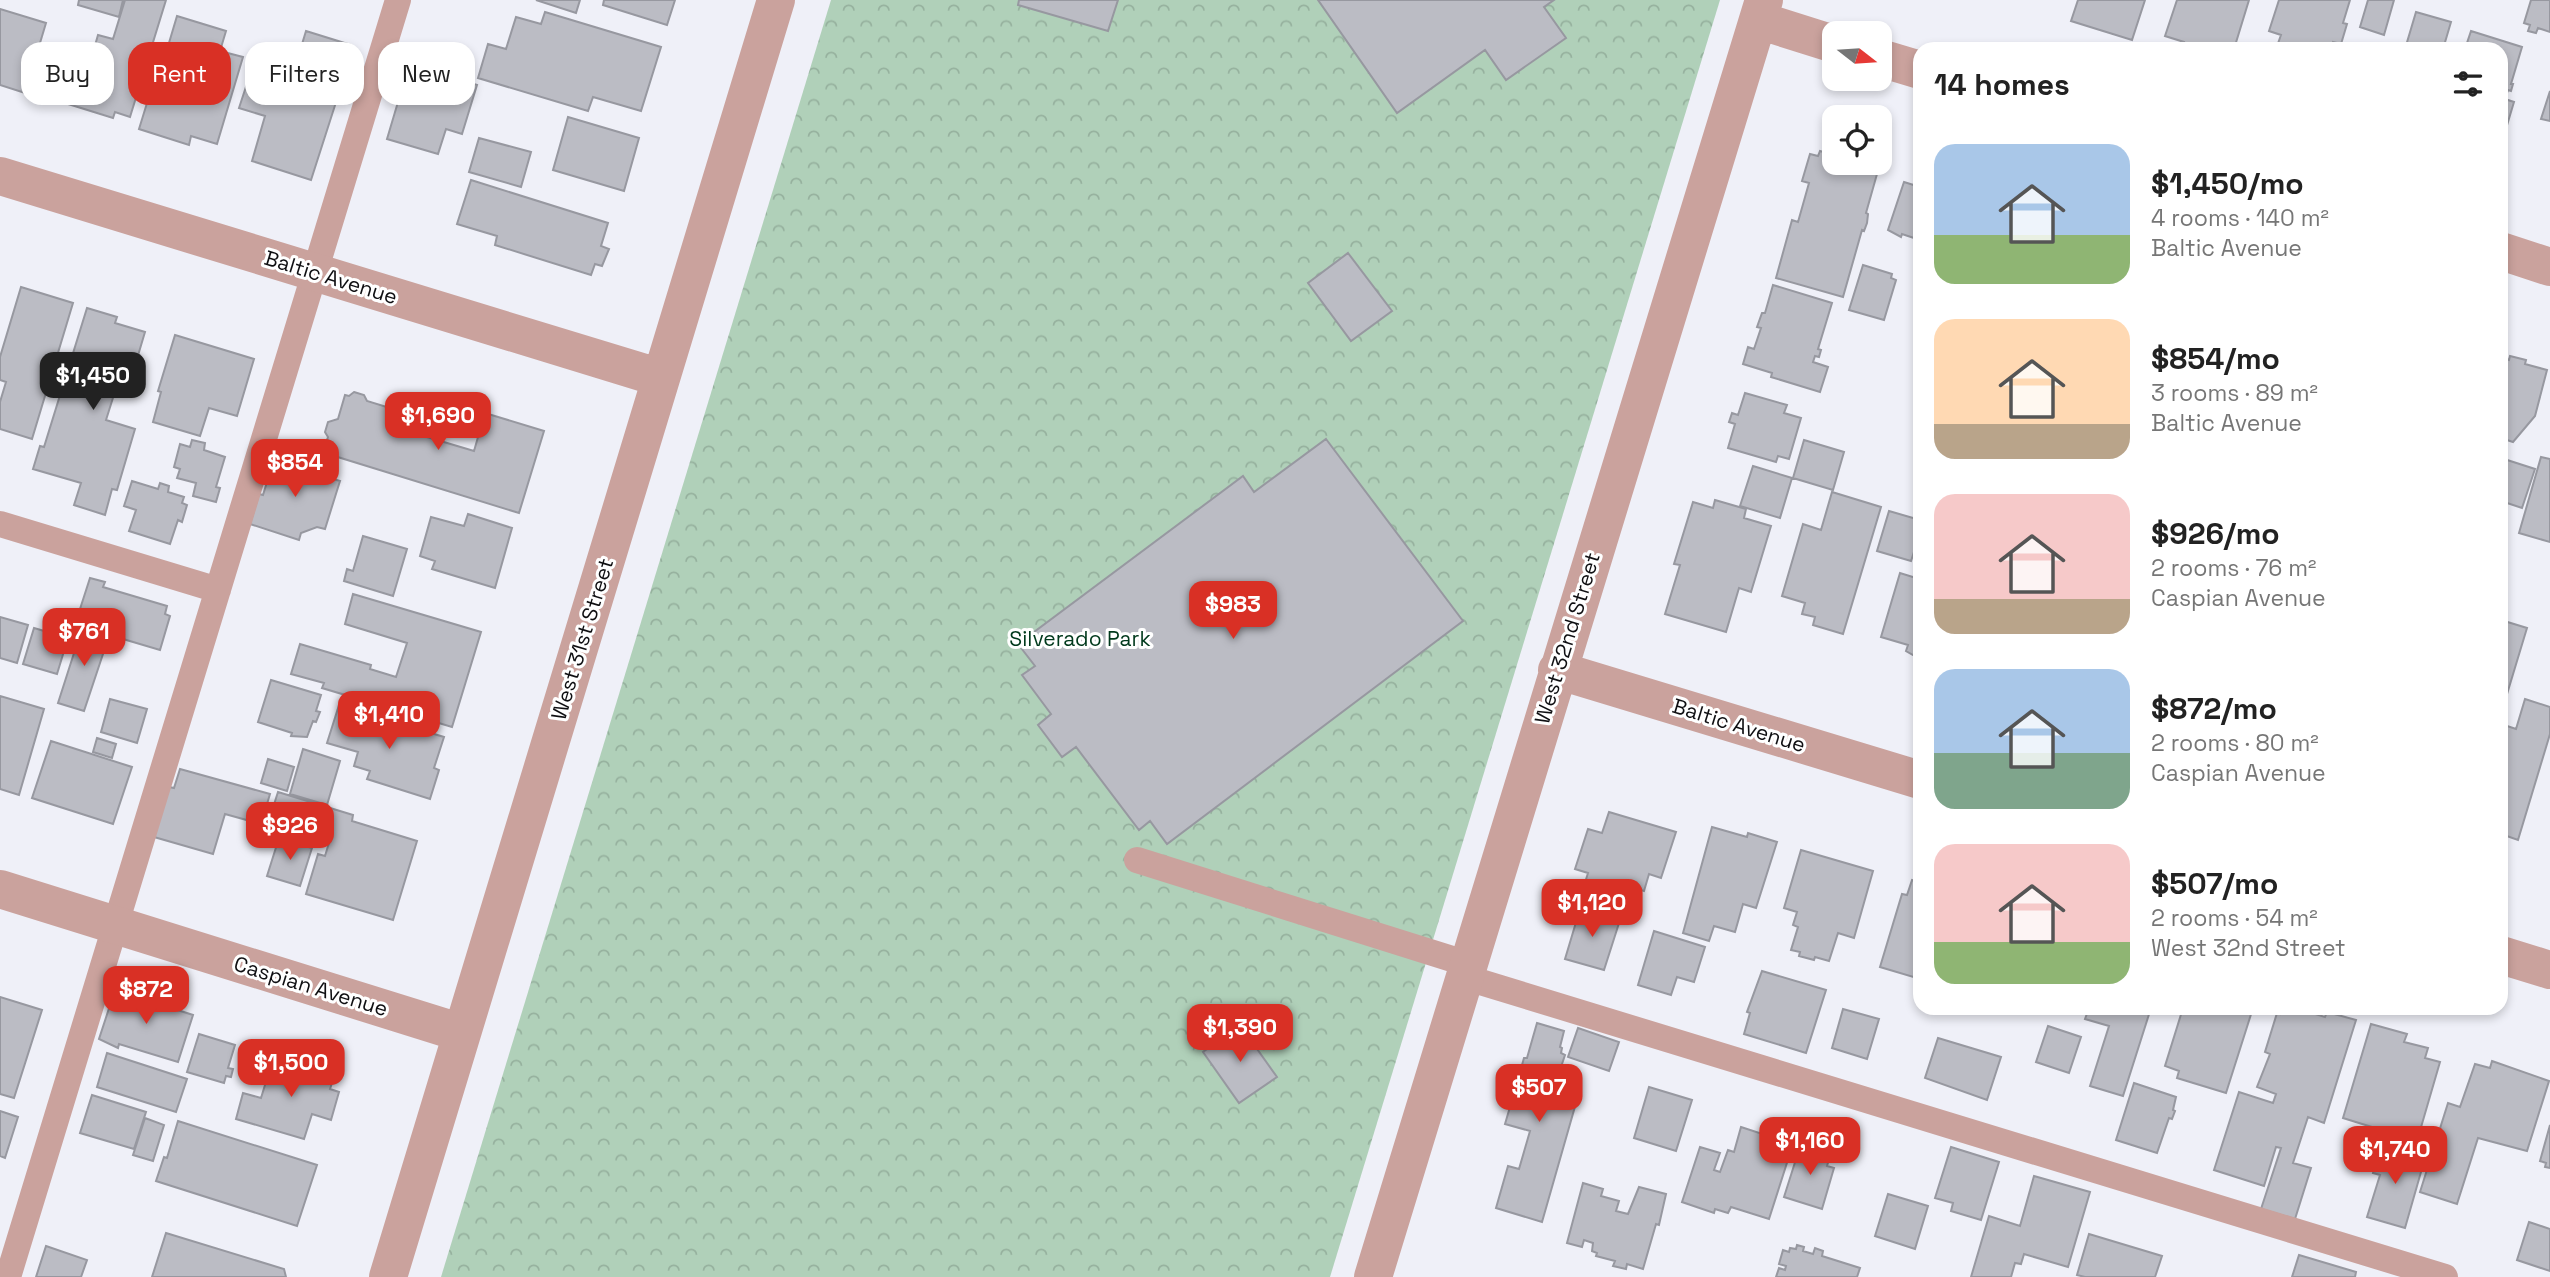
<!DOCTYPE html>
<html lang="en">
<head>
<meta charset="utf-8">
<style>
  :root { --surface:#fff; --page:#f6f6f6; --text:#222; --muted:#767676; --accent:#d93025 }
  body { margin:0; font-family:"Space Grotesk",sans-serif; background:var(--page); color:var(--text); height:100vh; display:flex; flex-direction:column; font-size:26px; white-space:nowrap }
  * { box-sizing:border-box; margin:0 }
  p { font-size:23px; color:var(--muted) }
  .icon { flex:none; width:38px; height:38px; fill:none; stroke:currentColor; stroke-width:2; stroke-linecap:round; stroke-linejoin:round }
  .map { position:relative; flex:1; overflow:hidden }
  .side { position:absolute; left:1913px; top:42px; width:595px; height:973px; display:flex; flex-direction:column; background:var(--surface); border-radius:21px; box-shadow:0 4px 10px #0003 }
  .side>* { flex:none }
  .guide { position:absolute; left:21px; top:42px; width:665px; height:63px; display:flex; gap:14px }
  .needle { width:46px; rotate:107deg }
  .controls { position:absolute; left:1822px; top:21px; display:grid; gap:14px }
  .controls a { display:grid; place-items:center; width:70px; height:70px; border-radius:14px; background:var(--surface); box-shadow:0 4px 10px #0003; font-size:35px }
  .price { position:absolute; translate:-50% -60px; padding:0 16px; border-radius:14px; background:var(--accent); color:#fff; font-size:23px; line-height:46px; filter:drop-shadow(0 2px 4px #0008) }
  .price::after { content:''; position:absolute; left:50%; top:42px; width:21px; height:16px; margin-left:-10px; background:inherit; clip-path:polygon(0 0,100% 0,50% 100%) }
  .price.current { background:#222; color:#fff }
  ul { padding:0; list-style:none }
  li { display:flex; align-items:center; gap:21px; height:175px; padding:0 21px }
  li span { display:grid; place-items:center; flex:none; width:196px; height:140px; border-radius:21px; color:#555 }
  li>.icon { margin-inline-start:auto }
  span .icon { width:84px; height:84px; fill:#fffc; stroke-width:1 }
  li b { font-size:30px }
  h2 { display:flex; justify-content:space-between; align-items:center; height:84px; padding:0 21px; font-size:30px }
  .chip { padding:0 24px; border-radius:21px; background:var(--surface); box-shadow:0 4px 10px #0003; font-size:24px; line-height:63px }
  .chip.current { background:var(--accent); color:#fff }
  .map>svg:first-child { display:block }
</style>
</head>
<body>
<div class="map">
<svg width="2550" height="1277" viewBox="0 0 2550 1277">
  <defs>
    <pattern id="forest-crowns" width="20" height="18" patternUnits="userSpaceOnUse" patternTransform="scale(1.75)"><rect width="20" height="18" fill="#b0d0b9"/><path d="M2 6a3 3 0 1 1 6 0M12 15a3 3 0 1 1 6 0" fill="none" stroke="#96b19e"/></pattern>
  </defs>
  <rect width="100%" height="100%" fill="#eff0f8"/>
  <!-- forest -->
  <path fill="url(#forest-crowns)" d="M831 0H1720L1330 1277H441Z"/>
  <!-- building -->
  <path fill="#bbbcc4" stroke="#9798a0" stroke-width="2" d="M79 0H123L119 17 78 5Z
    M125 0H166L130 117 115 112 113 118 65 103 76 66 88 70 98 35 113 39Z
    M536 0H580L576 13Z
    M604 0H675L667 25 603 5Z
    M1019 0H1118L1108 31 1018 5Z
    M1318 0H1554L1544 7 1566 38 1506 80 1485 50 1397 113Z
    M2078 0H2145L2132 40 2071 21Z
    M2177 0H2249L2234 49H2182L2184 42 2165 36Z
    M2279 0H2350L2343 23 2347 24 2341 44 2333 42 2331 49H2276L2281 35 2269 31Z
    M2368 0H2394L2384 35 2360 27Z
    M2531 0H2550V32L2538 28 2536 33 2528 31 2530 25 2524 23Z
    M0 9 46 23 25 93 0 85Z
    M545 12 661 47 641 111 593 97 588 111 478 78 488 44 506 49 516 17 541 24Z
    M2416 12 2451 22 2443 49H2405Z
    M177 16 226 31 220 51 243 57 217 144 191 136 189 145 139 129 163 51 166 53Z
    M306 31 351 45 341 78H339L337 84 323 80 325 73 296 64Z
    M2471 31 2522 47 2511 84H2513L2511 91 2508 90 2505 99 2514 102 2502 142 2501 49H2465Z
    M259 47 289 56 281 79 338 96 311 180 252 161 265 116 239 108Z
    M409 65 477 85 462 134 446 129 438 154 387 139Z
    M2550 91V121L2541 119Z
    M568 117 639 138 624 191 553 170Z
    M479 138 531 152 521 187 469 172Z
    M1820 151 1834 155V163H1857L1855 169 1877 174 1866 213 1868 214 1867 223 1864 231 1862 230 1843 297 1776 278 1792 220 1798 222 1809 183 1802 181 1810 154 1818 156Z
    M471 180 608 223 601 246 609 249 602 266 595 264 591 275 495 245 497 236 457 224Z
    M1904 182 1920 187V240L1902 234 1901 237 1888 230Z
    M1348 253 1392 311 1351 341 1308 283Z
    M1863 265 1892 274 1891 278 1896 280 1884 320 1849 310Z
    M1773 285 1832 303 1818 349 1821 350 1819 357 1815 356 1813 362 1828 367 1820 392 1771 377 1772 373 1743 364 1748 347 1754 349 1761 328 1757 327 1762 313H1765Z
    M21 287 73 303 32 439 0 429V402L6 382 0 380V357Z
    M87 308 117 317 115 323 145 332 128 389 117 385 106 420 135 429 117 490 112 489 105 515 74 505 81 483 33 469 40 446 44 447Z
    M175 335 254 359 237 416 209 408 200 436 153 422 161 392 158 391Z
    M2510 356 2526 360 2525 364 2547 370 2535 416 2513 442 2504 439 2501 448V358L2509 360Z
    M354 392 364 395 367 401 432 421 427 437 474 451 485 413 544 431 519 513 328 454 332 442 327 440 328 437 325 432 328 422 338 419 345 395 349 396Z
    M1745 393 1787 405 1784 413 1801 418 1789 459 1778 456 1776 462 1728 448 1735 424 1729 422 1732 413 1738 415Z
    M1326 439 1463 621 1167 844 1150 821 1139 830 1076 747 1062 757 1038 725 1051 714 1022 675 1035 666 1018 644 1243 476 1254 492Z
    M192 440 205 443 204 450 225 457 216 487 220 488 216 502 193 496 196 483 177 478 180 469 174 467 180 444 190 447Z
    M1804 440 1844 452 1833 490 1793 478Z
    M275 456 321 470 319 475 340 481 325 529 317 527 301 533 299 540 250 524 259 494 263 495Z
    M2541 457 2550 459V542L2519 533Z
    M2501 458 2535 469 2522 508 2501 501Z
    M1753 466 1792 478 1780 518 1740 506Z
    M132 481 158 489 160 483 169 486 168 492 184 497 182 503 187 505 182 522 178 520 170 544 129 531 136 510 124 506Z
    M1832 492 1881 507 1843 634 1813 625 1815 617 1802 614 1805 603 1782 596 1803 524 1821 530Z
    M1715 500 1746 509 1744 518 1771 526 1751 592 1739 588 1726 632 1665 614 1680 565 1674 564 1693 502 1713 508Z
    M1889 511 1920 520V534L1911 561 1877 551Z
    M468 514 512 528 495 588 432 569 435 561 420 556 431 517 464 526Z
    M363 536 407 549 393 596 344 581 347 569 353 571Z
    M1920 564V659L1906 651 1908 645 1881 637 1900 573 1916 578Z
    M90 578 105 582 103 587 167 606 165 614 170 616 160 650 123 639 124 635 113 632 117 620 80 609Z
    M353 594 481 632 452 727 322 688 324 683 291 674 300 644 371 665 370 669 396 677 407 643 345 624Z
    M0 617 28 625 17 663 0 658Z
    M2501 620 2527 628 2501 714Z
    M83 625 110 633 84 711 58 703Z
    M34 628 68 638 57 674 23 664Z
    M271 680 321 695 316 711 320 712 316 722 313 721 307 737 291 736 292 733 258 722Z
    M0 696 44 709 19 795 0 789Z
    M110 699 147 709 137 743 101 732Z
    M2525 699 2550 707V734L2518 840 2501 834V724L2516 729Z
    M339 705 371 715 367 726 374 728 378 717 444 737 434 768 439 770 430 799 367 779 370 771 354 766 358 752 327 743Z
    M97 738 116 744 112 758 93 752Z
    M51 741 132 767 113 824 32 798Z
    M303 749 340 761 327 805 290 794Z
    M268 759 294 767 287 791 261 783Z
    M180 769 270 794 261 824 225 814 213 854 154 837 169 787 174 788Z
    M278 792 353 815 352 821 417 841 393 920 306 894 318 854 325 856 332 833 270 817Z
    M1609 812 1676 832 1661 878 1649 874 1644 891 1641 890 1636 905 1583 889 1588 873 1575 869 1588 829 1602 833Z
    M1712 827 1747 837 1748 833 1777 842 1756 908 1743 904 1735 932 1714 926 1709 941 1683 933Z
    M279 838 312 848 300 886 267 876Z
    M1801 850 1873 871 1854 938 1838 933 1829 961 1815 957 1814 960 1799 956 1800 952 1791 950 1798 927 1793 925 1797 912 1784 908Z
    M1912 880 1920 883V979L1880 967 1902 894 1907 895Z
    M1580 909 1620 920 1604 970 1565 959Z
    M1654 931 1705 947 1694 982 1677 977 1671 995 1638 985Z
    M1762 971 1826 990 1806 1053 1744 1034 1750 1013 1747 1012Z
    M115 990 193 1015 178 1062 119 1044 118 1048 99 1039Z
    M0 997 42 1010 14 1098 0 1094Z
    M2089 1008H2151L2123 1096 2090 1086 2109 1026 2085 1019Z
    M2183 1008H2253L2226 1093 2177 1078 2179 1071 2165 1066Z
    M2282 1008H2296L2325 1017 2327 1012 2356 1020 2324 1123 2308 1117 2293 1163 2311 1168 2295 1219 2261 1209 2281 1148 2276 1147 2264 1186 2214 1170 2239 1092 2273 1103 2276 1094 2257 1087 2270 1054 2265 1052 2277 1013 2280 1014Z
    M1843 1009 1879 1019 1867 1059 1832 1048Z
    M1537 1023 1564 1031 1560 1047 1562 1048 1561 1053 1565 1055 1561 1067 1579 1073 1575 1087 1580 1089 1542 1222 1496 1208 1508 1166 1519 1169 1530 1131 1505 1124 1510 1107 1505 1106 1511 1084 1516 1086 1524 1058H1527Z
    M2371 1024 2407 1034 2404 1042 2428 1048 2425 1058 2440 1062 2417 1141 2343 1118Z
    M1240 1025 1277 1077 1239 1103 1203 1052Z
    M2048 1026 2081 1037 2069 1073 2036 1062Z
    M1578 1028 1619 1042 1609 1071 1568 1057Z
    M199 1034 235 1045 228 1068 233 1069 231 1077 226 1076 224 1083 187 1072Z
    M1938 1038 2001 1057 1987 1100 1925 1078Z
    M107 1053 187 1079 176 1112 97 1087Z
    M273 1059 307 1068 308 1062 336 1071 330 1089 339 1092 331 1120 312 1114 304 1139 236 1119 243 1093 261 1098Z
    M2492 1061 2549 1081 2527 1151 2478 1138 2457 1204 2420 1192 2448 1103 2460 1107 2475 1064 2490 1068Z
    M2134 1083 2176 1097 2173 1110 2175 1111 2172 1119 2169 1118 2157 1153 2116 1140Z
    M1649 1087 1692 1100 1676 1151 1634 1138Z
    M92 1095 146 1112 134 1149 80 1133Z
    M0 1111 18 1117 5 1158 0 1156Z
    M145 1118 164 1125 153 1161 133 1155Z
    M178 1121 317 1165 297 1226 156 1181 164 1157 167 1158Z
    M2550 1125V1168L2545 1167 2546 1163 2540 1161Z
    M1741 1127 1793 1144 1769 1219 1731 1207 1728 1213 1715 1209 1714 1213 1682 1202 1700 1147 1720 1153 1714 1170 1720 1172 1728 1150 1734 1152Z
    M1804 1144 1831 1153 1827 1166 1834 1168 1822 1209 1784 1197 1797 1156 1800 1157Z
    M2382 1144 2425 1158 2405 1228 2367 1217 2380 1175 2373 1173Z
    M1951 1147 1999 1162 1981 1220 1951 1211 1953 1203 1935 1198Z
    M2034 1176 2090 1192 2068 1267 2024 1254 2021 1264 2015 1263 2011 1277H1971L1989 1216 2020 1226Z
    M1583 1183 1603 1189 1601 1196 1619 1201 1616 1211 1628 1214 1639 1187 1666 1194 1659 1225 1656 1224 1643 1269 1627 1264 1626 1269 1613 1266 1615 1261 1596 1256 1597 1253 1592 1251 1593 1243 1584 1240 1582 1247 1567 1243Z
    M1888 1194 1928 1206 1915 1249 1875 1236Z
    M2529 1222 2550 1229V1271L2517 1260Z
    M166 1233 284 1269 286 1277H152Z
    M2089 1234 2162 1256 2155 1277H2085L2077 1275Z
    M1797 1245 1804 1247 1803 1251 1813 1254 1815 1248 1823 1251 1822 1256 1860 1268 1857 1277H1776L1779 1268 1785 1270 1786 1266 1779 1264 1783 1250 1789 1252 1790 1248 1796 1249Z
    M46 1246 87 1260 81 1277H36Z
    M2299 1255 2356 1272 2355 1277H2292Z"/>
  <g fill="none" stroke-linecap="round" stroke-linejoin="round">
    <!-- service -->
    <path stroke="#caa29d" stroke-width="26" d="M0 524 218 590
      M1137 860 1468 964
      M1464 977 2445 1277
      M8 1277 398 0"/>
    <!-- minor -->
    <path stroke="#caa29d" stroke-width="38" d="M1758 20 1834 44
      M1880 58 1920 70
      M0 176 661 378
      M2501 251 2550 267
      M1557 670 1920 780
      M0 889 462 1033
      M2501 955 2550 970
      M388 1277 776 0
      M1373 1277 1764 0"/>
  </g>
  <g text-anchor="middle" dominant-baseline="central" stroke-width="6" stroke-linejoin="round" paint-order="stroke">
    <!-- street labels -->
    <g font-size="21" fill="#0f0f12" stroke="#fff">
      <text transform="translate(331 277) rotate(17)">Baltic Avenue</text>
      <text transform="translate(1567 638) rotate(-73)">West 32nd Street</text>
      <text transform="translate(582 639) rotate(-73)">West 31st Street</text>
      <text transform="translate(1739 725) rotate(17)">Baltic Avenue</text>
      <text transform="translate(311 986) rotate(17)">Caspian Avenue</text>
    </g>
    <!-- park labels -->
    <g font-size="21" fill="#00391c" stroke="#fff">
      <text x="1080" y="638">Silverado Park</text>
    </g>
  </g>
</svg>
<div class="controls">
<a><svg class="needle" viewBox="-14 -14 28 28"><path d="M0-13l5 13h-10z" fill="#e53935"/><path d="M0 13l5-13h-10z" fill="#767676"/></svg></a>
<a><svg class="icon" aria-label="locate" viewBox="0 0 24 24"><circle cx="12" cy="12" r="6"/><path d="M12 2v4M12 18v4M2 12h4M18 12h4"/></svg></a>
</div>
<b class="price current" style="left:93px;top:412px">$1,450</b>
<b class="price" style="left:438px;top:452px">$1,690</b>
<b class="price" style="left:295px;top:499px">$854</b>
<b class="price" style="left:1233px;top:641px">$983</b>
<b class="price" style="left:84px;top:668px">$761</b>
<b class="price" style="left:389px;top:751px">$1,410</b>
<b class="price" style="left:290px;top:862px">$926</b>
<b class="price" style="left:1592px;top:939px">$1,120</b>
<b class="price" style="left:146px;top:1026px">$872</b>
<b class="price" style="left:1240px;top:1064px">$1,390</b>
<b class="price" style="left:291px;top:1099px">$1,500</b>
<b class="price" style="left:1539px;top:1124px">$507</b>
<b class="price" style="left:1810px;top:1177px">$1,160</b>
<b class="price" style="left:2395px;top:1186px">$1,740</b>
<div class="guide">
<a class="chip">Buy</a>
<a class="chip current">Rent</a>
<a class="chip">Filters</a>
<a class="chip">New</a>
</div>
<section class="side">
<h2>14 homes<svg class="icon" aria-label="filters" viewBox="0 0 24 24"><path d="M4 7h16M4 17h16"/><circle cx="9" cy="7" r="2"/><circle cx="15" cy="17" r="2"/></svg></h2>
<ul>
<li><span style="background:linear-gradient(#a9c7e8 65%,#8fb573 0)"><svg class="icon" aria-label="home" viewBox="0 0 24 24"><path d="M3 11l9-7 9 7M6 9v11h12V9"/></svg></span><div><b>$1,450/mo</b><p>4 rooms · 140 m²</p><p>Baltic Avenue</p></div></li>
<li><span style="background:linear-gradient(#ffd9b3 75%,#b9a48a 0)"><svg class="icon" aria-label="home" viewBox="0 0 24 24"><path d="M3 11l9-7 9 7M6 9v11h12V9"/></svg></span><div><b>$854/mo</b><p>3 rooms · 89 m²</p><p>Baltic Avenue</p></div></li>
<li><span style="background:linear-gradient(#f6c9c9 75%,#b9a48a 0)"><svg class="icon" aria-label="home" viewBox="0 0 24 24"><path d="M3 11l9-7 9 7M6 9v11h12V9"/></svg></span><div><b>$926/mo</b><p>2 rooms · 76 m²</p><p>Caspian Avenue</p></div></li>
<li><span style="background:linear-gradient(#a9c7e8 60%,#7fa58c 0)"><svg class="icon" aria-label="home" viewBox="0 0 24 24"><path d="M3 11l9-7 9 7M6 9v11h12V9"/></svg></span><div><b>$872/mo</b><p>2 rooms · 80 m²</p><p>Caspian Avenue</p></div></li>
<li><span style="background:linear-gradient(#f6c9c9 70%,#8fb573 0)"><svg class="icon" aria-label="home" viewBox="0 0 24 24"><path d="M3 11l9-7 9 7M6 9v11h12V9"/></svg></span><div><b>$507/mo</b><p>2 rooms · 54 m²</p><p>West 32nd Street</p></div></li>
</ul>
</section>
</div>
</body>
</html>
